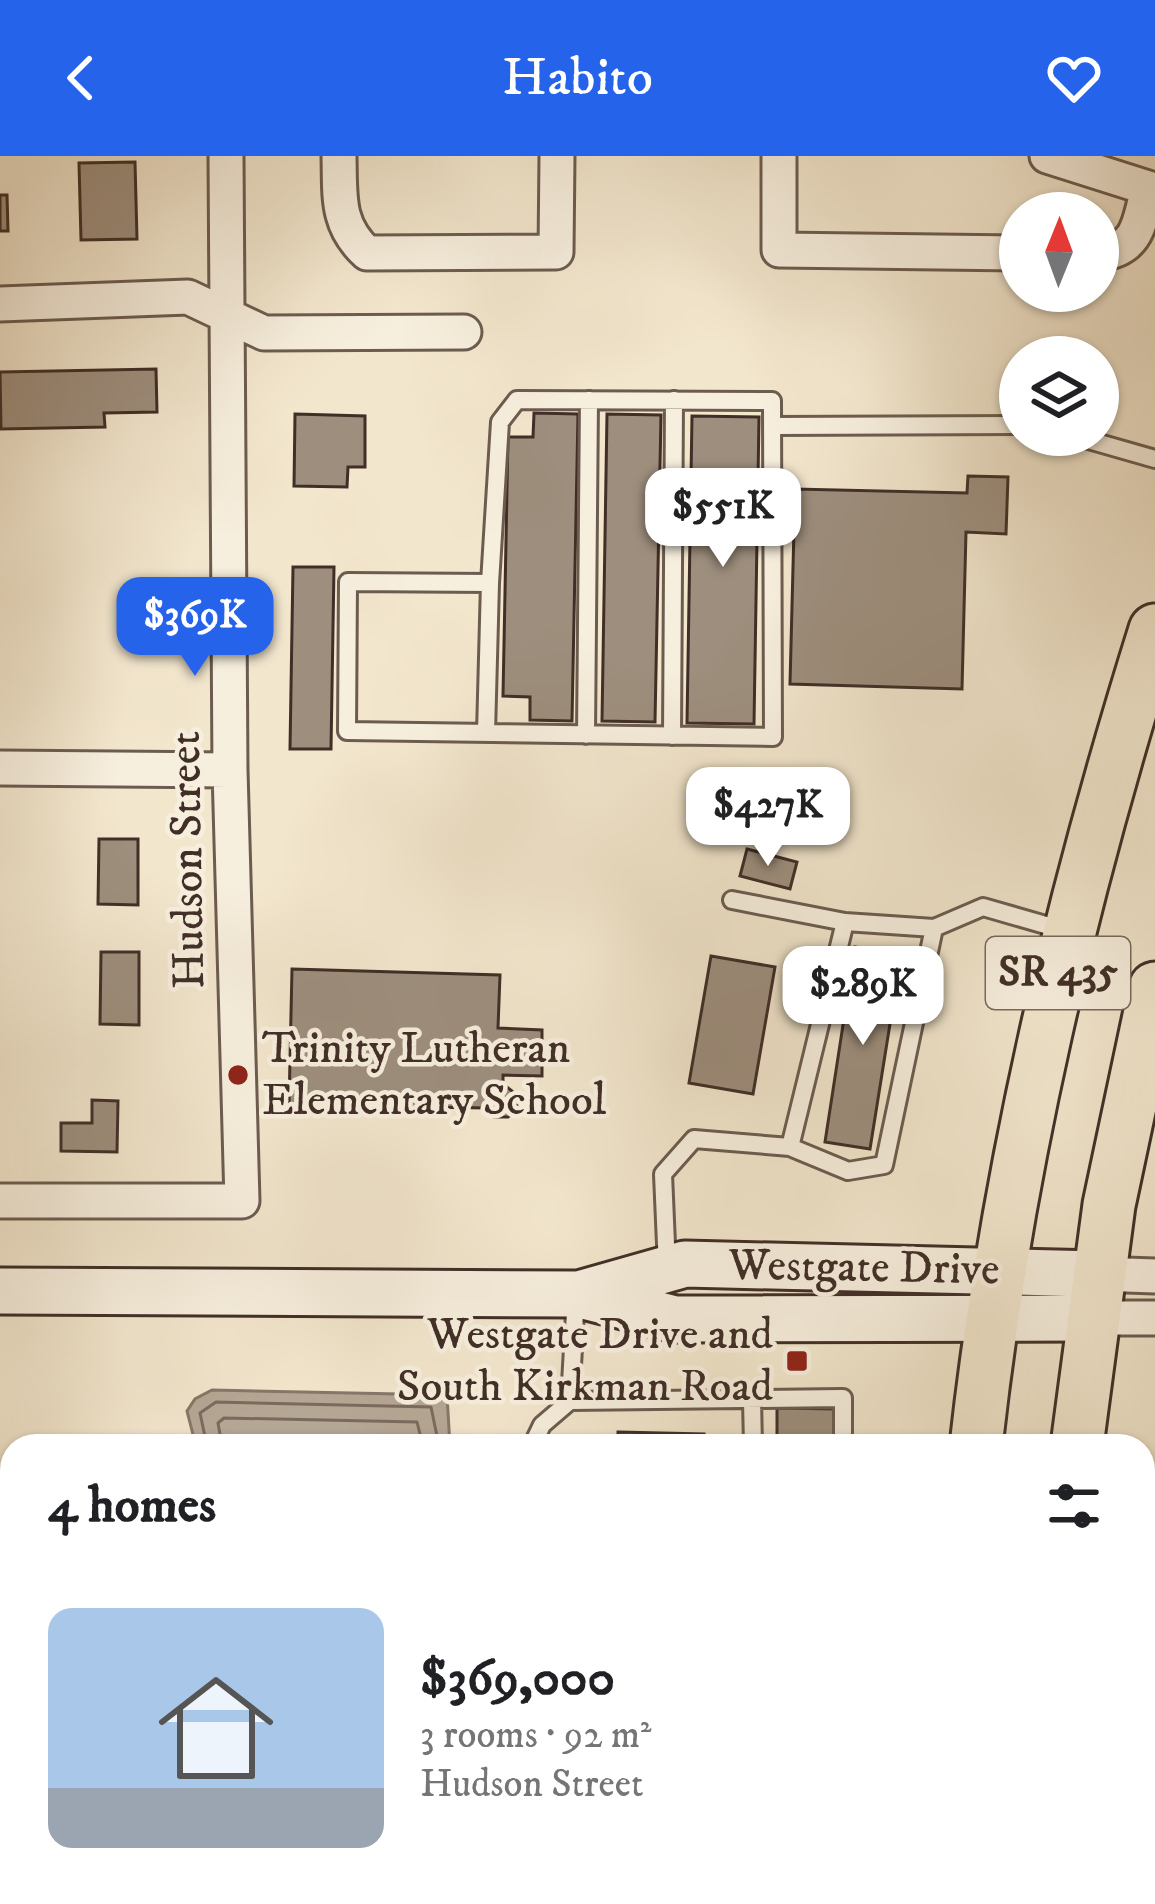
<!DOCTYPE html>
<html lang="en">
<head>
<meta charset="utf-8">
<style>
  :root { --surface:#fff; --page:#f2f2f2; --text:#202124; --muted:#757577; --line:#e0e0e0; --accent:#2563eb }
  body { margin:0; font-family:"IM FELL DW Pica",serif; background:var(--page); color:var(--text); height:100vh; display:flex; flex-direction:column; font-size:45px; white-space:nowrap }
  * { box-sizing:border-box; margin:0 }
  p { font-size:39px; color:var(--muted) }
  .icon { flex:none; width:66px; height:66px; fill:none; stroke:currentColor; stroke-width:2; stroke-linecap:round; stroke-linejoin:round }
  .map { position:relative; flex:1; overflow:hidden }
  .details { position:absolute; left:0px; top:1278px; width:1155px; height:471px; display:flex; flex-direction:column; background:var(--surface); border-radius:36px 36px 0 0; box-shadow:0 3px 9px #0004 }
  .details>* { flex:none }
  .needle { width:78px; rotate:1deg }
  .fabs { position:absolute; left:999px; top:36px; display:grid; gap:24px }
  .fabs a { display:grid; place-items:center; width:120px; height:120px; border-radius:50%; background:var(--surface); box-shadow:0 3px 9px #0004; font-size:60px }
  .price { position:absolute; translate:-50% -102px; padding:0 27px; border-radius:24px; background:#fff; color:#222; font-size:39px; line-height:78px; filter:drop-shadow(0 3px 6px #0008) }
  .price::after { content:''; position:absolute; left:50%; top:72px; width:36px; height:27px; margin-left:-18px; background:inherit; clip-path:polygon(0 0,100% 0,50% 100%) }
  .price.on { background:var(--accent); color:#fff }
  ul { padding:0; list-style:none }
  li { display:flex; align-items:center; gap:36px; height:300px; padding:0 48px }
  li+li { border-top:3px solid var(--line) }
  li span { display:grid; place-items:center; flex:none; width:336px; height:240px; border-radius:24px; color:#555 }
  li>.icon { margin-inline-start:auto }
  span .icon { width:144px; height:144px; fill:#fffc; stroke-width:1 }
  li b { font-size:51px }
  h2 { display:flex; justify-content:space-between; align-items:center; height:144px; padding:0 48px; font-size:51px }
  header { display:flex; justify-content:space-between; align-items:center; height:156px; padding:0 48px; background:var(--accent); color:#fff; font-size:54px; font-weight:600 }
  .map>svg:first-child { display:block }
</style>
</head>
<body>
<header><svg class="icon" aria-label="back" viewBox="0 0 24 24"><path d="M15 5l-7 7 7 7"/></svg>Habito<svg class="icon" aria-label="heart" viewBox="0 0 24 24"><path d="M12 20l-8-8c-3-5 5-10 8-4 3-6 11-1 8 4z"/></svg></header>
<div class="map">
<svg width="1155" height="1748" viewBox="0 0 1155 1748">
  <rect width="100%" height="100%" fill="#f2e6cd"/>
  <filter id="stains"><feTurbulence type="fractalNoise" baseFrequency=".00167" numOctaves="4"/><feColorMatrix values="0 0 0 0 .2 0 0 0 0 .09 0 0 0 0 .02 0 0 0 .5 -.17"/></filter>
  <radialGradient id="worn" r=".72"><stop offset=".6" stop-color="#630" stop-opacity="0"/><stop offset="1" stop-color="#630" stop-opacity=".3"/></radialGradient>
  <!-- water -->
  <path fill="#b5a795" stroke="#867769" stroke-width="3" d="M212 1234 447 1239 450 1290H196L187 1255 195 1243Z
    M723 1737H853V1748H723Z"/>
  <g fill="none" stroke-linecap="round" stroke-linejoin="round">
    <!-- shore -->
    <path stroke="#7a6a5e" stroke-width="3" d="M207 1290 200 1257 216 1246 431 1251 439 1290
      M222 1290 218 1267 224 1262 417 1266 423 1290
      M240 1290 246 1280 399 1283 405 1290"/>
  </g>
  <!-- building -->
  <path fill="#9d8e7d" stroke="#402e27" stroke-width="3" d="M135 6 137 83 81 84 79 7Z
    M0 39H7L8 75H0Z
    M156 213 157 256 104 257 105 271 1 273 0 216Z
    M534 257 578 258 572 565 530 564V541L503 540 508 281H533Z
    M295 258 365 260V311H348L347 331 294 330Z
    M607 258 661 259 655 566 602 565Z
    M692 260 759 261 754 568 687 567Z
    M968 320 1008 321 1006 378 966 376 962 533 790 528 795 333 967 337Z
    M293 411H334L331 593H290Z
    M99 683H138V749L98 748Z
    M747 693 797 706 790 733 740 720Z
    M855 791 901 799 870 993 825 986Z
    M101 796H139V869L100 868Z
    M711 800 775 811 753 938 689 927Z
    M292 813 500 819 498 872 542 874V920L503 919V928L517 939V953L508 961H494L487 952 289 949Z
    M92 944 118 945 117 996 61 995V967H92Z
    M777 1252 837 1253V1290H777Z
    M618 1276 704 1278V1290H618Z
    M523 1737H628V1748H523Z"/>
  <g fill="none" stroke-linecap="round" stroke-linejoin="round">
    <defs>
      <path id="lane" d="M517 244 772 245 773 581 347 575 348 426 490 427 500 266Z
        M773 270 1020 269
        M1071 279 1155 303
        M486 577 490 427
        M586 579 589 244
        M672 580 674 244
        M732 744 845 766
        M934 772 983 751 1063 774
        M667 1112 663 1018 694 983 790 991 848 1015 884 1009 934 772 845 766 790 991
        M576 1139 570 1245 843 1242V1290
        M752 1243 753 1290
        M532 1290 542 1269 570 1245"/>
      <path id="street" d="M339 0C340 40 336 69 367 97L556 96 557 0
        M779 0V94L1020 97
        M1047 0 1148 32C1139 67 1139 94 1098 98
        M0 148 188 141 264 177 464 176
        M0 612 230 614
        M0 1045H242L230 614 226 0
        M1098 1118 1155 1120
        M1091 1162H1155"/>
      <path id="secondary" d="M0 1135 576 1138 675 1163 1091 1162
        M579 1138 685 1108 1098 1118"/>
      <path id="primary" d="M976 1290C1007 1011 1071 742 1155 474
        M1077 1290 1109 1049 1155 832
        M954 1748V1737
        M1054 1748 1055 1737"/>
    </defs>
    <!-- lane casing -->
    <use href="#lane" stroke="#6c5c50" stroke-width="22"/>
    <!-- street casing -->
    <use href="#street" stroke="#6c5c50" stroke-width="39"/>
    <!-- secondary casing -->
    <use href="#secondary" stroke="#402e27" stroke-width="51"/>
    <!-- primary casing -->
    <use href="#primary" stroke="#402e27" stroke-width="57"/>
    <!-- lane -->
    <use href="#lane" stroke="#f7efde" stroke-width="16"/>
    <!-- street -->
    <use href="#street" stroke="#f7efde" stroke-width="33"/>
    <!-- secondary -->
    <use href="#secondary" stroke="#f7efde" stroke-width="45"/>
    <!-- primary -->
    <use href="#primary" stroke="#f2e6cd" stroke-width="51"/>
  </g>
  <!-- markers -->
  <g fill="#8f2418" stroke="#f7efde" stroke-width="4.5">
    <circle cx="238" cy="919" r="12"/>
    <rect x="785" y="1193" width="24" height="24" rx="6"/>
  </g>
  <g text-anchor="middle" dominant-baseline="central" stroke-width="9" stroke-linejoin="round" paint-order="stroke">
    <!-- shield labels -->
    <rect fill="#f7efde" stroke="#77685e" stroke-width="3" x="986" y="781" width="144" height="72" rx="9"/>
    <g font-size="42" font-weight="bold" fill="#402e27">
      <text x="1058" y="817">SR 435</text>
    </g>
    <!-- street labels -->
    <g font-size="45" fill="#402e27" stroke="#f7efde">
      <text transform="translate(188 704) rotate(-91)">Hudson Street</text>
      <text transform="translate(864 1112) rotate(1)">Westgate Drive</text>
    </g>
    <!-- poi labels -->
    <g font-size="45" fill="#402e27" stroke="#f7efde" text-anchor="start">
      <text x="262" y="893">Trinity Lutheran<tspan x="262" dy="52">Elementary School</tspan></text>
      <text x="773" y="1179" text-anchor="end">Westgate Drive and<tspan x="773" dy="52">South Kirkman Road</tspan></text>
    </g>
  </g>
  <rect width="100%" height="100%" filter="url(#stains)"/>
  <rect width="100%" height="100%" fill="url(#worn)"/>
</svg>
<div class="fabs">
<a><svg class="needle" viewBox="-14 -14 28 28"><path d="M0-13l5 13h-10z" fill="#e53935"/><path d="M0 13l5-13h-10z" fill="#757577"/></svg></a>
<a><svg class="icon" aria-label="layers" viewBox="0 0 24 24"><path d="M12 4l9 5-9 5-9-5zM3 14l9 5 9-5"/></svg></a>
</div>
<b class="price" style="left:723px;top:414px">$551K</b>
<b class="price on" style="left:195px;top:523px">$369K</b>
<b class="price" style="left:768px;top:713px">$427K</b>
<b class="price" style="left:863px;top:892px">$289K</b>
<section class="details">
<h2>4 homes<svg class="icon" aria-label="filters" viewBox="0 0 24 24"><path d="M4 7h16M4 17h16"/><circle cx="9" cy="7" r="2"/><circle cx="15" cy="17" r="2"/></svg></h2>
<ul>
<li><span style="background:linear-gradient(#a9c7e8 75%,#9aa5b1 0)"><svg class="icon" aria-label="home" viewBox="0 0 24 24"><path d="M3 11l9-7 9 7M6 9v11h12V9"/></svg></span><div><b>$369,000</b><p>3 rooms · 92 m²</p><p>Hudson Street</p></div></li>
</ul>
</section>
</div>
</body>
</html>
